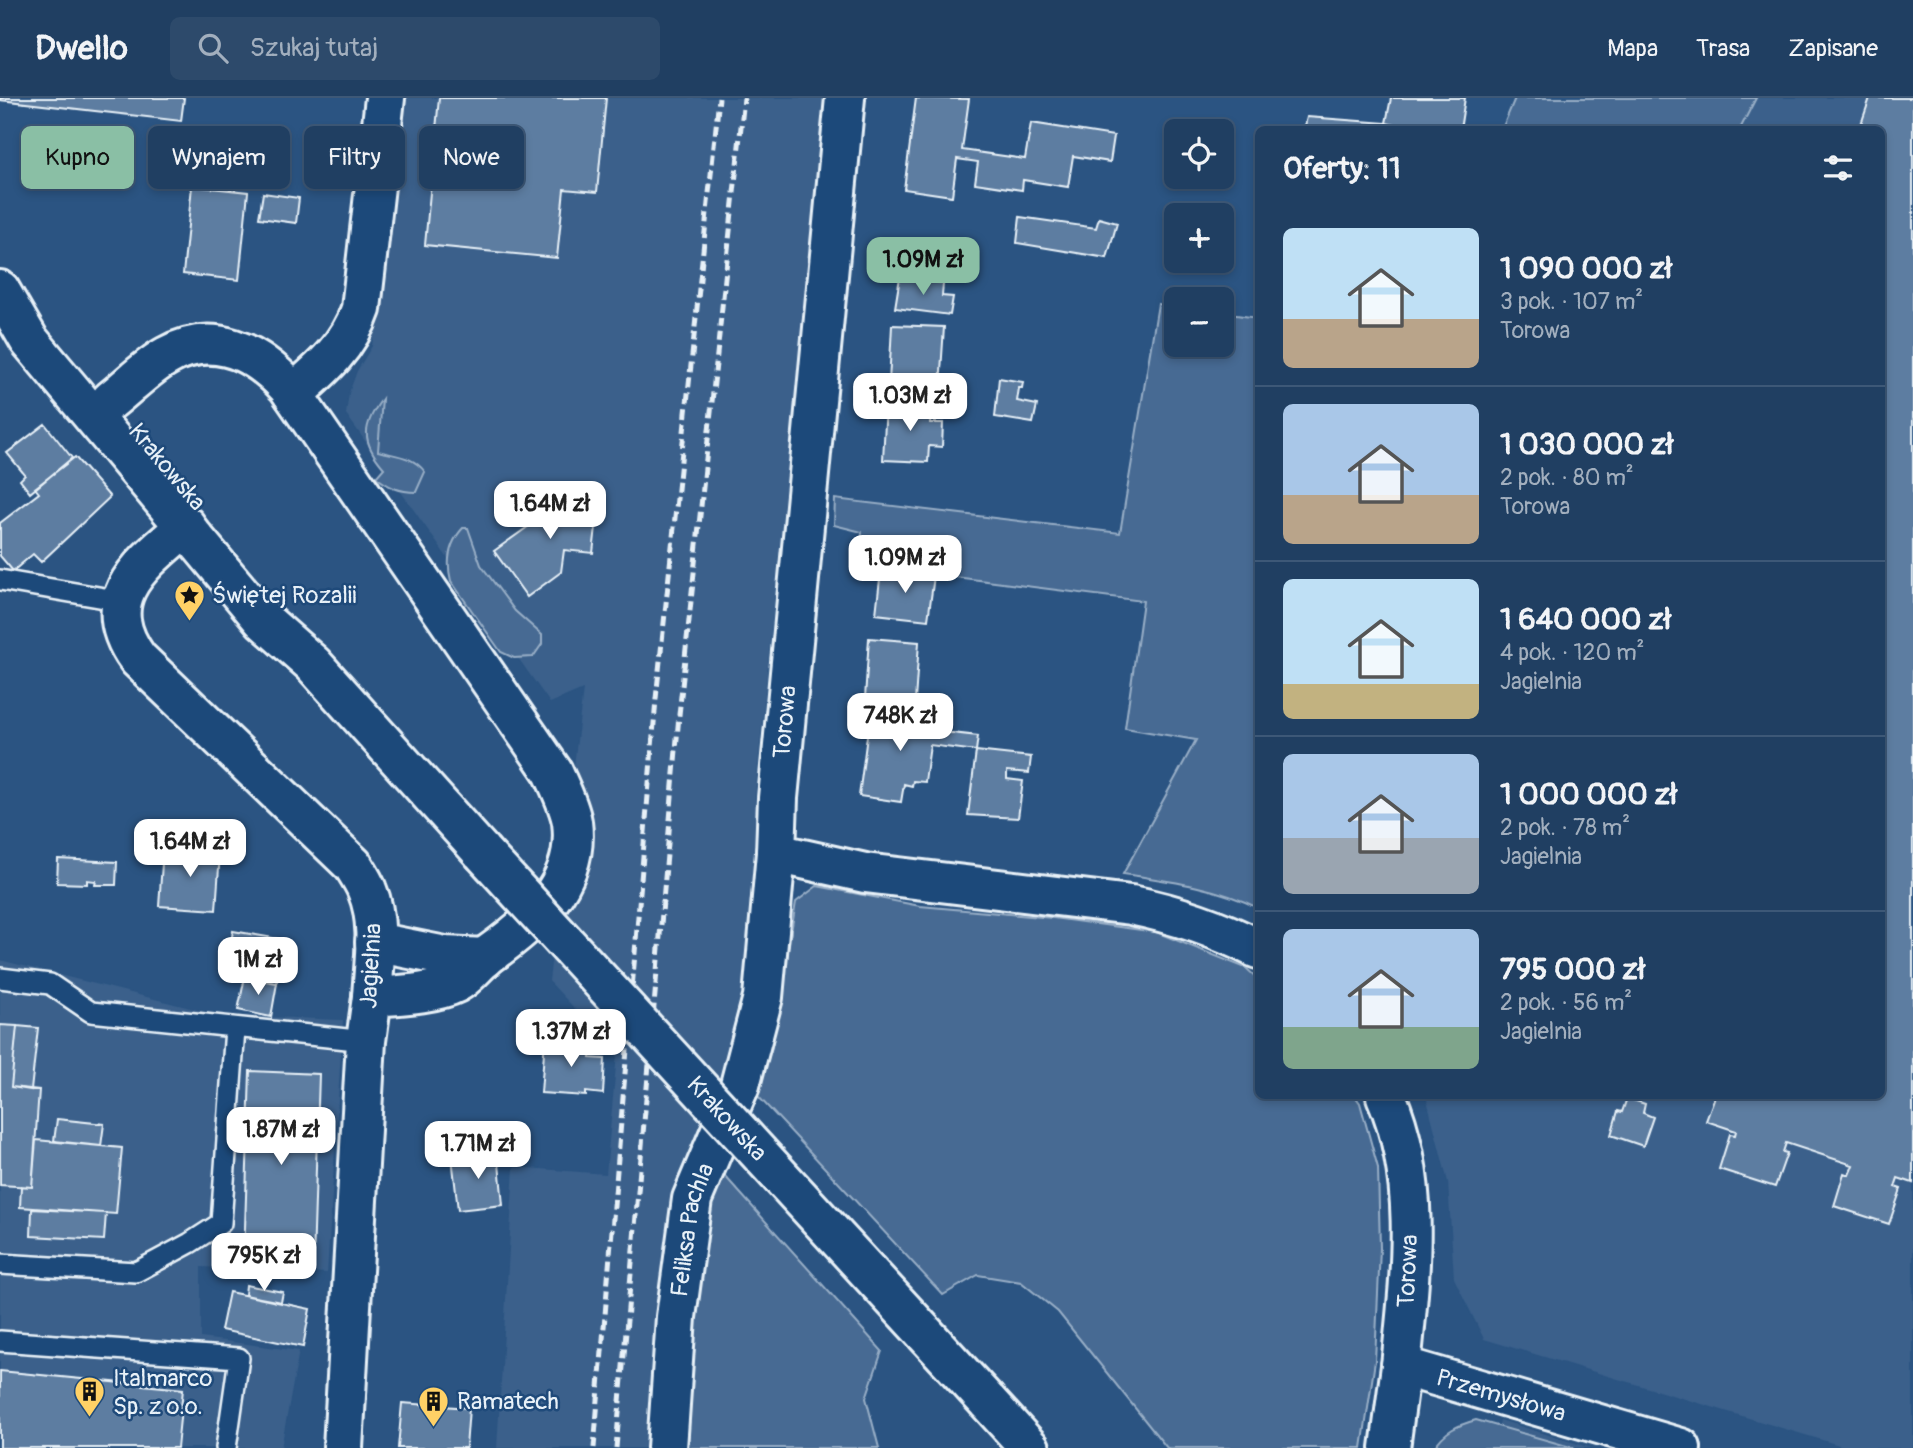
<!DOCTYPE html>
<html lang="pl">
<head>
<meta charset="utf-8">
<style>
  :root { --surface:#203f62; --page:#2d4a6b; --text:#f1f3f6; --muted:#a2afbe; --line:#3d5877; --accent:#8abfa5 }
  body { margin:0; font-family:Pangolin,sans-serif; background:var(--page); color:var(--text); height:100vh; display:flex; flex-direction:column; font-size:26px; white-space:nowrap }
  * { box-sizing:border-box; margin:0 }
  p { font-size:23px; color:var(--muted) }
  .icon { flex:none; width:38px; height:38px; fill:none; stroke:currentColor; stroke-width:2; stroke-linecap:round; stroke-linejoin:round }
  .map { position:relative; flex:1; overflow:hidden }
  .side { position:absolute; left:1255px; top:28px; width:630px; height:973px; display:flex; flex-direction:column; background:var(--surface); border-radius:10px; box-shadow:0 4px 10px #0003,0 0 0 2px var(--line) }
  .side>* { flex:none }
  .hud { position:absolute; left:21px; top:28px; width:665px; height:63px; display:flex; gap:14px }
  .buttons { position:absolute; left:1164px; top:21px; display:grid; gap:14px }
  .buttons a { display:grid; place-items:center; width:70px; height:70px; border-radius:10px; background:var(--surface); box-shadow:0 4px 10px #0003,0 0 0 2px var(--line); font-size:35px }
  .price { position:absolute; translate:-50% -60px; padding:0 16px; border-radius:14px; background:#fff; color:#222; font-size:23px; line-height:46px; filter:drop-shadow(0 2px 4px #0008) }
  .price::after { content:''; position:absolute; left:50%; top:42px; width:21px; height:16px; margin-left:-10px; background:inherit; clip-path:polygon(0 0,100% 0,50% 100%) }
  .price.active { background:var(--accent); color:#111 }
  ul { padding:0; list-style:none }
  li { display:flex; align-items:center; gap:21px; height:175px; padding:0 28px }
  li+li { border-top:2px solid var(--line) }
  li span { display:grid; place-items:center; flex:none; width:196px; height:140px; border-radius:10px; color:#555 }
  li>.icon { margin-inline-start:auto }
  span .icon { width:84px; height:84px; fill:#fffc; stroke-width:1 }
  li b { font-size:30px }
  h2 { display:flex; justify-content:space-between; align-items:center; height:84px; padding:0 28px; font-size:30px }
  .chip { padding:0 24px; border-radius:10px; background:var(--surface); box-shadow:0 4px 10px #0003,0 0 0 2px var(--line); font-size:24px; line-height:63px }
  .chip.active { background:var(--accent); color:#111 }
  header { display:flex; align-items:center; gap:42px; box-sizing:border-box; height:98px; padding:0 35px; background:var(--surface); border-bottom:2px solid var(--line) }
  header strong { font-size:33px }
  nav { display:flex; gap:38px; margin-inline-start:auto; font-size:24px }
  .search { width:490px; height:63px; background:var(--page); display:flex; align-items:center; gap:18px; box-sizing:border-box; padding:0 24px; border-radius:10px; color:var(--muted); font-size:26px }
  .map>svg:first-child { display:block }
</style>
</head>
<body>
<header>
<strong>Dwello</strong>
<div class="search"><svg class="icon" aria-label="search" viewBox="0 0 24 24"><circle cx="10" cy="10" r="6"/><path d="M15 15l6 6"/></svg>Szukaj tutaj</div>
<nav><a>Mapa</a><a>Trasa</a><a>Zapisane</a></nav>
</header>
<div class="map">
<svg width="1913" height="1350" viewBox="0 0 1913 1350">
  <rect width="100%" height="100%" fill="#2b5482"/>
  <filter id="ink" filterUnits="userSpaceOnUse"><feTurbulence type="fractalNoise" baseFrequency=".0143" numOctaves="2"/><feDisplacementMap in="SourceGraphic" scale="14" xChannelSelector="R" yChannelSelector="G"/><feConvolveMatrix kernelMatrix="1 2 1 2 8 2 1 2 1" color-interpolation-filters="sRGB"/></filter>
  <g filter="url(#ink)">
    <!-- built -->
    <path fill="#3a608b" d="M403 0H824L755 698 761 789 736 958 673 1129 652 1280 648 1350H497L514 1069 606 1076 617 956 549 883 583 591 550 605 346 316 349 295 357 273 372 248Z
      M1756 0H1913V1350H1849L1484 1241 1454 1180 1448 1084 1426 998H1881V32L1740 31Z
      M0 862 218 917 343 922 327 1175 201 1169V1240L299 1253 281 1350H0Z
      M1500 1322 1591 1350H1494Z"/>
    <!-- green -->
    <path fill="#476b93" stroke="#98aec6" stroke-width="2" d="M1515 0H1756L1740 31H1502Z
      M1158 206 1176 209V247H1222V215L1258 220V810C1216 789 1170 783 1123 776L1196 642 1125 630 1143 503 860 467 862 434 834 427 835 401 1120 435Z
      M382 301 378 353C397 358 413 358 425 374L416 394C399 394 389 389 376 379L384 370C361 344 362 328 382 301Z
      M463 430H468L481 467 515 513 542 537V546L533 559 514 560 501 554 451 483C446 463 449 445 463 430Z
      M817 788 920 808 1053 820 1156 834 1246 870 1258 881V998H1355L1360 1005 1378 1070 1380 1150 1375 1263 1362 1350H1167L1058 1214 1021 1184 978 1177 943 1197 756 996 772 949 796 804Z
      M715 1067 882 1253 866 1300 879 1350H676Z
      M1476 1322 1574 1350H1434C1444 1333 1458 1327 1476 1322Z"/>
    <!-- building -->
    <path fill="#5d7da1" stroke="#e8f1f8" stroke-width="2" d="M0 0H184L181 23 0 2Z
      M439 0H606L597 94 564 91 557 160 425 147Z
      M916 0 969 1 962 52 1025 61 1031 25 1114 38 1110 64 1073 58 1068 89 1023 82 1022 92 975 85 978 64 957 61 952 98 904 91Z
      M1391 0H1465L1460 32H1420L1386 25Z
      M1870 0H1913V1085L1898 1080 1895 1089 1901 1091 1889 1126 1834 1108 1844 1075 1849 1077 1853 1067 1786 1045 1783 1054 1787 1055 1775 1089 1719 1071 1730 1036 1735 1037 1736 1033 1706 1023 1715 998H1881V32H1859Z
      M1307 19 1386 25 1420 32H1304Z
      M321 58 335 60 333 79 319 77Z
      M192 88 248 94 239 182 183 176Z
      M263 95 299 100 296 125 259 120Z
      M1020 119 1096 130 1099 120 1117 125 1107 160 1017 145Z
      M900 179 943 185 942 198 953 199 950 217 895 210Z
      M892 227 944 229 940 288 889 285Z
      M999 280 1023 284 1022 290H1019L1017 303 1037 307 1033 325 995 319Z
      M886 305 931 307 930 325H943L942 349 929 348 928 364 883 362Z
      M45 326 72 360 30 395 20 382 25 377 7 355Z
      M75 359 110 399 41 464 33 456 13 473 0 458V425L39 395 35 390Z
      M562 397 599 402 593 455 564 452 561 474 527 499 494 453 529 428 526 424Z
      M881 472 934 478 928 522 876 516Z
      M869 540 919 544 915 603 865 600Z
      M871 608 910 614 908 630 978 638 976 653 930 647 925 684 913 683 912 688 904 686 901 704 859 698Z
      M976 653 1031 659 1029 675 1007 673V681L1023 683 1018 720 968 717Z
      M163 751 220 755 216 812 159 808Z
      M58 761 117 764 116 787H95L96 783 87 782V786L57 785Z
      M233 833 285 842 277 885 225 876Z
      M245 879 277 885 271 919 238 912Z
      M0 927 17 928 11 989 39 992 32 1089 0 1087Z
      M17 928 38 930 31 992 11 989Z
      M545 940 591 943 590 960 605 961 603 996 586 994V998L541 995Z
      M250 973 319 976 313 1164 244 1162Z
      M1627 1000 1645 1006 1643 1015 1653 1019 1643 1048 1611 1037 1618 1013 1622 1014Z
      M57 1021 104 1026 101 1048 54 1043Z
      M36 1042 122 1050 116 1116 20 1109 21 1088 32 1089Z
      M498 1055 503 1107 458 1112 452 1059Z
      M32 1111 106 1115 104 1142 31 1138Z
      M246 1187 283 1194 281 1204 245 1197Z
      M229 1194 310 1211 303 1249 221 1232Z
      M0 1273 183 1291 177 1350H0Z
      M402 1305 469 1310 466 1350H398Z"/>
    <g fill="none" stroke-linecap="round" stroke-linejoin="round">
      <defs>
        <path id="lane" d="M0 482 122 503
          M0 880 50 886 91 914 366 943
          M0 1166 136 1174 190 1145 221 1125 235 930
          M0 1243 239 1260 226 1350"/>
        <g id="street">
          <path d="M845 0 778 700 776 755 865 775 1131 807C1176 816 1217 830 1258 851"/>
          <path d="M1386 998C1423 1083 1410 1179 1401 1268"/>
          <path d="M343 1350 366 943 372 899"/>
          <path id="s1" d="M667 1350 676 1219 692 1101 740 987 763 899 776 755"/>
        </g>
        <g id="secondary">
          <path d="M0 192 29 242 263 522 313 566 482 754"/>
          <path d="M293 296C321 272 349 248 361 211L385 0"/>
          <path d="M111 302C129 288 147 269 167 258 213 232 256 254 288 289L553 674C560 690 569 707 572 724 580 786 533 825 488 857 477 865 468 879 456 885 434 896 396 897 372 899 374 864 381 825 367 792 364 784 358 775 353 767L138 561C94 500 142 466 186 428"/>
          <path d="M375 844 445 858 485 860"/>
          <path d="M987 1303 1030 1350"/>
          <path id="s2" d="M1390 1350 1401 1268 1681 1350"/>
        </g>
      </defs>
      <!-- lane casing -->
      <use href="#lane" stroke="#e8f1f8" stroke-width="24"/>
      <!-- street casing -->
      <use href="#street" stroke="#e8f1f8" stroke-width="44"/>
      <!-- secondary casing -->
      <use href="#secondary" stroke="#e8f1f8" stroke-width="44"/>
      <!-- lane -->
      <use href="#lane" stroke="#1f4a7a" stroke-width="19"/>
      <!-- street -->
      <use href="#street" stroke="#1f4a7a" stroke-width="38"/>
      <!-- secondary -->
      <use href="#secondary" stroke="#1f4a7a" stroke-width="38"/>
      <!-- rail -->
      <path stroke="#e8f1f8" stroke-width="5" stroke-dasharray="10 5" stroke-linecap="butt" d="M594 1350 656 601 719 0
        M616 1350 679 617 744 0"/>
      <defs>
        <g id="secondary-bridge">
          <path id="s3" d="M482 754 987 1303"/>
        </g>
      </defs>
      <!-- secondary-bridge casing -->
      <use href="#secondary-bridge" stroke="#e8f1f8" stroke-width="44" stroke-linecap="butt"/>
      <!-- secondary-bridge -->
      <use href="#secondary-bridge" stroke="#1f4a7a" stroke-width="38"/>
    </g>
  </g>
  <!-- icons -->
  <defs>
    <symbol id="sight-pin" viewBox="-11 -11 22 30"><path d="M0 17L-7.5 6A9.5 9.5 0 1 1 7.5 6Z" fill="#ffd166" stroke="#1f4a7a"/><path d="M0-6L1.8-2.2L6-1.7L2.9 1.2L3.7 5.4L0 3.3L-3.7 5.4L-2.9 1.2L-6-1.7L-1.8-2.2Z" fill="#111"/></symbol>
    <symbol id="building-pin" viewBox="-11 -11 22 30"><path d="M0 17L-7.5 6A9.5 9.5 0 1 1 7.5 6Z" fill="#ffd166" stroke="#1f4a7a"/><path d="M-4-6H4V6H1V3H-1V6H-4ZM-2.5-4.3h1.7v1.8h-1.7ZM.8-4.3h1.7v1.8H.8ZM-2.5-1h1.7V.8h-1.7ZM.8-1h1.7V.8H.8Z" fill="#111"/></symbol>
  </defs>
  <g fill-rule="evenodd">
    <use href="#sight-pin" x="172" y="480" width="35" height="47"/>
    <use href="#building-pin" x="72" y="1276" width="35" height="47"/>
    <use href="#building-pin" x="416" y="1286" width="35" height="47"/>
  </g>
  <g text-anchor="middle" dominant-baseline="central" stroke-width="5" stroke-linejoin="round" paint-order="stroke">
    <!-- street labels -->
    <g font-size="24" fill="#e8f1f8" stroke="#1f4a7a">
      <text transform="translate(167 369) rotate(50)">Krakowska</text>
      <text transform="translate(785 624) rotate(-85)">Torowa</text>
      <text transform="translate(371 868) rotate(-87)">Jagielnia</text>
      <text stroke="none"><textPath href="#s3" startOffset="362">Krakowska</textPath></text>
      <text stroke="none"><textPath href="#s1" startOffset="220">Feliksa Pachla</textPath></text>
      <text transform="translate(1408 1173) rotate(-87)">Torowa</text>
      <text stroke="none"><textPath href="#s2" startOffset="187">Przemysłowa</textPath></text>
    </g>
    <!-- poi labels -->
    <g font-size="24" fill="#e8f1f8" stroke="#1f4a7a" text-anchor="start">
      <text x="212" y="497">Świętej Rozalii</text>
      <text x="113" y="1280">Italmarco<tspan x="113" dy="28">Sp. z o.o.</tspan></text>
      <text x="457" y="1303">Ramatech</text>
    </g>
  </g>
</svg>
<div class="buttons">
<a><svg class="icon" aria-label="locate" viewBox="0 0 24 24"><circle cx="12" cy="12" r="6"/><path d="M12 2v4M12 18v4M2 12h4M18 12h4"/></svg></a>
<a>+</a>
<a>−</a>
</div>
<b class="price active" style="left:923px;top:199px">1.09M zł</b>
<b class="price" style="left:910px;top:335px">1.03M zł</b>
<b class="price" style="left:550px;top:443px">1.64M zł</b>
<b class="price" style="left:905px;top:497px">1.09M zł</b>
<b class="price" style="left:900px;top:655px">748K zł</b>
<b class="price" style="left:190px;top:781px">1.64M zł</b>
<b class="price" style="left:258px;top:899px">1M zł</b>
<b class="price" style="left:571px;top:971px">1.37M zł</b>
<b class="price" style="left:281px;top:1069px">1.87M zł</b>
<b class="price" style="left:478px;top:1083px">1.71M zł</b>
<b class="price" style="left:264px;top:1195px">795K zł</b>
<div class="hud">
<a class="chip active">Kupno</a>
<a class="chip">Wynajem</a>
<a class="chip">Filtry</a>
<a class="chip">Nowe</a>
</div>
<section class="side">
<h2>Oferty: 11<svg class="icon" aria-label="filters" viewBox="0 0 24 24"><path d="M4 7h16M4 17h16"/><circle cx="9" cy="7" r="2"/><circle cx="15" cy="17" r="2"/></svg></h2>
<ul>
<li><span style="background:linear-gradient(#bfe0f5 65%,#b9a48a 0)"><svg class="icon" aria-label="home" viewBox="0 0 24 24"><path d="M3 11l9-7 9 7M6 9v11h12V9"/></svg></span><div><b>1 090 000 zł</b><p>3 pok. · 107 m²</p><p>Torowa</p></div></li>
<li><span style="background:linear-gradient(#a9c7e8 65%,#b9a48a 0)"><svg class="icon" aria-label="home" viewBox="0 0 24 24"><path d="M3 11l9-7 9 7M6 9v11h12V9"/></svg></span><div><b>1 030 000 zł</b><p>2 pok. · 80 m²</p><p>Torowa</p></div></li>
<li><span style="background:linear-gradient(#bfe0f5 75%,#c2b280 0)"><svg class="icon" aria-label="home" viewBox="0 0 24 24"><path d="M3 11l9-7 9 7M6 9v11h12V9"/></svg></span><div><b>1 640 000 zł</b><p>4 pok. · 120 m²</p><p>Jagielnia</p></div></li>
<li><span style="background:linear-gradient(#a9c7e8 60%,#9aa5b1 0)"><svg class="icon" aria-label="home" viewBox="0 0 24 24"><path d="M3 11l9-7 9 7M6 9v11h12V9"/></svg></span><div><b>1 000 000 zł</b><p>2 pok. · 78 m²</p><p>Jagielnia</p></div></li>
<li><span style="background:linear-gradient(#a9c7e8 70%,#7fa58c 0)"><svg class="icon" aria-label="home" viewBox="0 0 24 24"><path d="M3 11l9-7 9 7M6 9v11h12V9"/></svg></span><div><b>795 000 zł</b><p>2 pok. · 56 m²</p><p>Jagielnia</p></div></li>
</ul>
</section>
</div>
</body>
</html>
